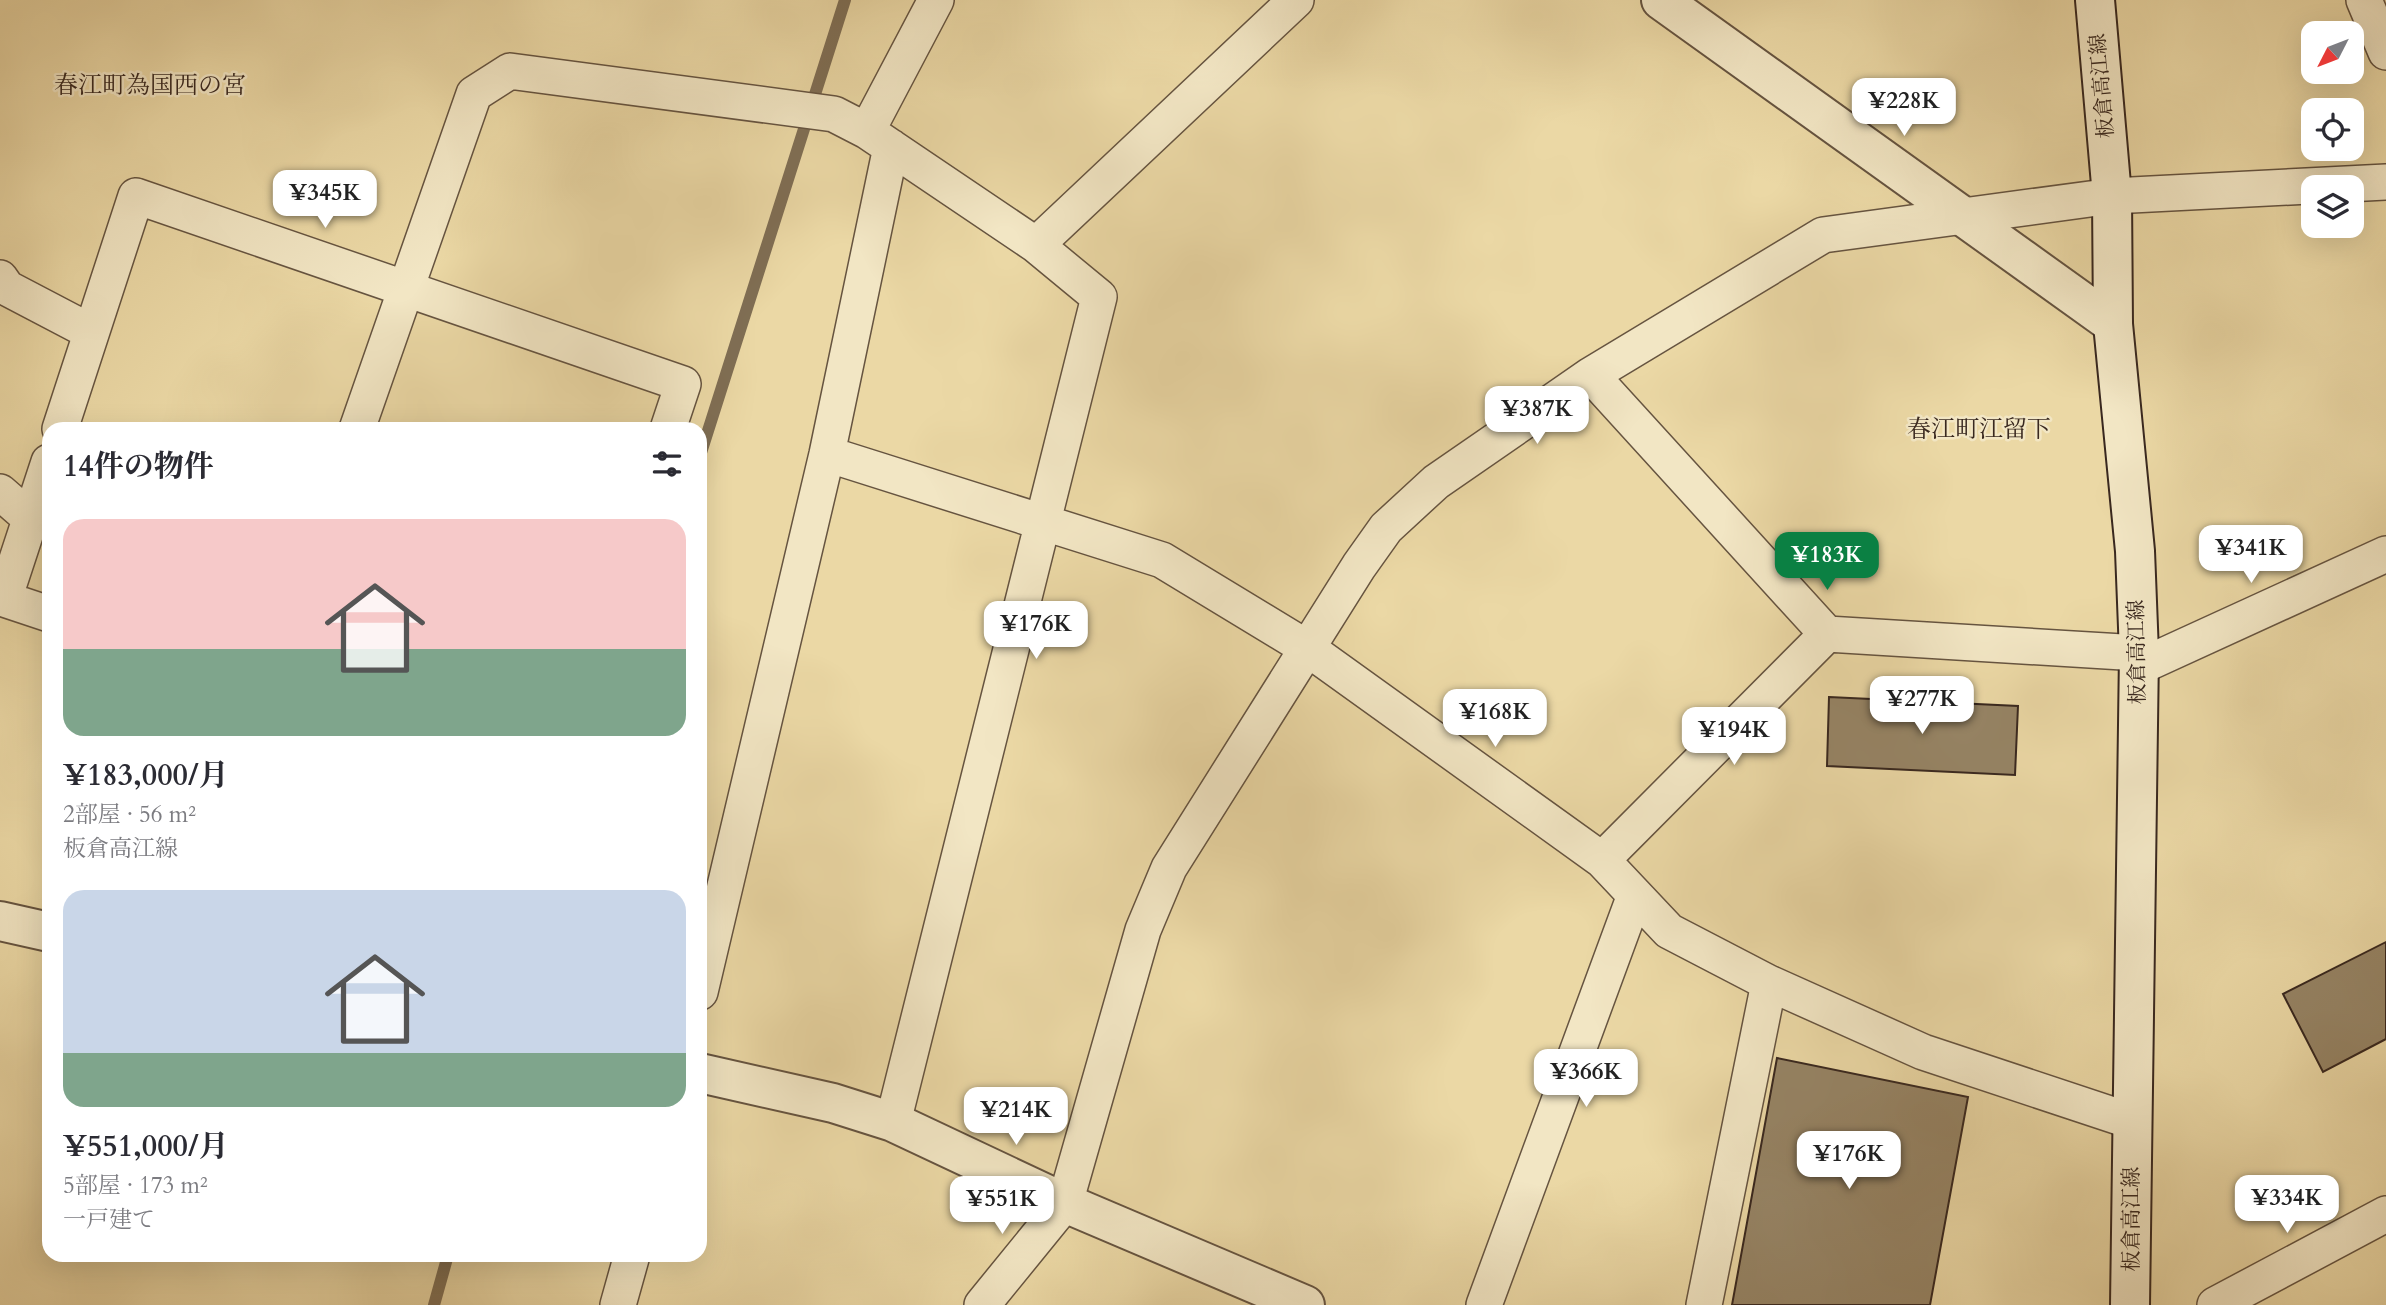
<!DOCTYPE html>
<html lang="ja">
<head>
<meta charset="utf-8">
<style>
  :root { --surface:#fff; --page:#f2f2f3; --text:#2b2b33; --muted:#7c7c81; --accent:#0b8043 }
  body { margin:0; font-family:Cardo,"Noto Serif JP",serif; background:var(--page); color:var(--text); height:100vh; display:flex; flex-direction:column; font-size:26px; white-space:nowrap }
  * { box-sizing:border-box; margin:0 }
  p { font-size:23px; color:var(--muted) }
  .icon { flex:none; width:38px; height:38px; fill:none; stroke:currentColor; stroke-width:2; stroke-linecap:round; stroke-linejoin:round }
  .map { position:relative; flex:1; overflow:hidden }
  .panel { position:absolute; left:42px; top:422px; width:665px; height:840px; display:flex; flex-direction:column; background:var(--surface); border-radius:21px; box-shadow:0 7px 28px #0002 }
  .panel>* { flex:none }
  .needle { width:46px; rotate:228deg }
  .buttons { position:absolute; left:2301px; top:21px; display:grid; gap:14px }
  .buttons a { display:grid; place-items:center; width:63px; height:63px; border-radius:14px; background:var(--surface); box-shadow:0 7px 28px #0002; font-size:35px }
  .price { position:absolute; translate:-50% -60px; padding:0 16px; border-radius:14px; background:#fff; color:#222; font-size:23px; line-height:46px; filter:drop-shadow(0 2px 4px #0008) }
  .price::after { content:''; position:absolute; left:50%; top:42px; width:21px; height:16px; margin-left:-10px; background:inherit; clip-path:polygon(0 0,100% 0,50% 100%) }
  .price.selected { background:var(--accent); color:#fff }
  ul { padding:0; list-style:none }
  li { display:grid; align-content:center; gap:14px; height:371px; padding:0 21px }
  li span { display:grid; place-items:center; height:217px; border-radius:21px; color:#555 }
  li>.icon { margin-inline-start:auto }
  span .icon { width:126px; height:126px; fill:#fffc; stroke-width:1 }
  li b { font-size:30px }
  h2 { display:flex; justify-content:space-between; align-items:center; height:84px; padding:0 21px; font-size:30px }
  .map>svg:first-child { display:block }
</style>
</head>
<body>
<div class="map">
<svg width="2386" height="1305" viewBox="0 0 2386 1305">
  <rect width="100%" height="100%" fill="#ebd8a5"/>
  <filter id="stains"><feTurbulence type="fractalNoise" baseFrequency=".00286" numOctaves="4"/><feColorMatrix values="0 0 0 0 .2 0 0 0 0 .09 0 0 0 0 .02 0 0 0 .5 -.17"/></filter>
  <radialGradient id="worn" r=".72"><stop offset=".6" stop-color="#630" stop-opacity="0"/><stop offset="1" stop-color="#630" stop-opacity=".3"/></radialGradient>
  <g fill="none" stroke-linecap="round" stroke-linejoin="round">
    <!-- stream -->
    <path stroke="#7f6e54" stroke-width="12" d="M700 456 845 0
      M434 1305 448 1255"/>
  </g>
  <!-- building -->
  <path fill="#968465" stroke="#39281f" stroke-width="2" d="M1829 697 2018 706 2015 775 1827 766Z
    M2386 942V1039L2323 1072 2283 994Z
    M1777 1058 1968 1097 1930 1305H1732Z"/>
  <g fill="none" stroke-linecap="round" stroke-linejoin="round">
    <defs>
      <path id="minor" d="M2364 0 2386 52
        M867 131 936 0
        M0 278 7 288 91 332
        M1591 375 1827 634 2139 653
        M60 429 136 196 683 384 668 429
        M357 429 474 94 510 71 834 114 867 131 1036 245 1296 0
        M827 454 1162 560 1307 648 1602 860 1669 931 1769 983 1923 1052 2131 1121
        M49 462 4 599 49 614
        M0 492 31 519
        M2139 667 2386 554
        M1602 860 1827 634
        M700 992 827 454 891 147
        M893 1122 1099 297 1036 245
        M618 1305 632 1255
        M982 1305 1065 1203 1143 930 1169 868 1359 566 1386 528 1436 482 1591 375 1823 235 2112 196 2386 182
        M1484 1305 1635 895
        M1704 1305 1769 983
        M2215 1305 2386 1214"/>
      <path id="tertiary" d="M1661 0 2113 324
        M0 921 49 932
        M700 1073 833 1103 893 1122 1065 1203 1305 1305"/>
      <path id="secondary" d="M2095 0 2112 196 2113 324 2135 551 2139 653 2130 1305"/>
    </defs>
    <!-- minor casing -->
    <use href="#minor" stroke="#665440" stroke-width="38"/>
    <!-- tertiary casing -->
    <use href="#tertiary" stroke="#665440" stroke-width="42"/>
    <!-- secondary casing -->
    <use href="#secondary" stroke="#39281f" stroke-width="42"/>
    <!-- minor -->
    <use href="#minor" stroke="#f2e6c4" stroke-width="35"/>
    <!-- tertiary -->
    <use href="#tertiary" stroke="#f2e6c4" stroke-width="38"/>
    <!-- secondary -->
    <use href="#secondary" stroke="#f2e6c4" stroke-width="38"/>
  </g>
  <g text-anchor="middle" dominant-baseline="central" stroke-width="5" stroke-linejoin="round" paint-order="stroke">
    <!-- street labels -->
    <g font-size="21" fill="#39281f" stroke="#f2e6c4">
      <text transform="translate(2102 86) rotate(-95)">板倉高江線</text>
      <text transform="translate(2137 652) rotate(-91)">板倉高江線</text>
      <text transform="translate(2131 1219) rotate(-90)">板倉高江線</text>
    </g>
    <!-- quarter labels -->
    <g font-size="24" fill="#39281f" stroke="#f2e6c4">
      <text x="150" y="85">春江町為国西の宮</text>
      <text x="1979" y="429">春江町江留下</text>
    </g>
  </g>
  <rect width="100%" height="100%" filter="url(#stains)"/>
  <rect width="100%" height="100%" fill="url(#worn)"/>
</svg>
<div class="buttons">
<a><svg class="needle" viewBox="-14 -14 28 28"><path d="M0-13l5 13h-10z" fill="#e53935"/><path d="M0 13l5-13h-10z" fill="#7c7c81"/></svg></a>
<a><svg class="icon" aria-label="locate" viewBox="0 0 24 24"><circle cx="12" cy="12" r="6"/><path d="M12 2v4M12 18v4M2 12h4M18 12h4"/></svg></a>
<a><svg class="icon" aria-label="layers" viewBox="0 0 24 24"><path d="M12 4l9 5-9 5-9-5zM3 14l9 5 9-5"/></svg></a>
</div>
<b class="price" style="left:1904px;top:138px">¥228K</b>
<b class="price" style="left:325px;top:230px">¥345K</b>
<b class="price" style="left:1537px;top:446px">¥387K</b>
<b class="price" style="left:2251px;top:585px">¥341K</b>
<b class="price selected" style="left:1827px;top:592px">¥183K</b>
<b class="price" style="left:1036px;top:661px">¥176K</b>
<b class="price" style="left:1922px;top:736px">¥277K</b>
<b class="price" style="left:1495px;top:749px">¥168K</b>
<b class="price" style="left:1734px;top:767px">¥194K</b>
<b class="price" style="left:1586px;top:1109px">¥366K</b>
<b class="price" style="left:1016px;top:1147px">¥214K</b>
<b class="price" style="left:1849px;top:1191px">¥176K</b>
<b class="price" style="left:2287px;top:1235px">¥334K</b>
<b class="price" style="left:1002px;top:1236px">¥551K</b>
<section class="panel">
<h2>14件の物件<svg class="icon" aria-label="filters" viewBox="0 0 24 24"><path d="M4 7h16M4 17h16"/><circle cx="9" cy="7" r="2"/><circle cx="15" cy="17" r="2"/></svg></h2>
<ul>
<li><span style="background:linear-gradient(#f6c9c9 60%,#7fa58c 0)"><svg class="icon" aria-label="home" viewBox="0 0 24 24"><path d="M3 11l9-7 9 7M6 9v11h12V9"/></svg></span><div><b>¥183,000/月</b><p>2部屋 · 56 m²</p><p>板倉高江線</p></div></li>
<li><span style="background:linear-gradient(#c9d6e8 75%,#7fa58c 0)"><svg class="icon" aria-label="home" viewBox="0 0 24 24"><path d="M3 11l9-7 9 7M6 9v11h12V9"/></svg></span><div><b>¥551,000/月</b><p>5部屋 · 173 m²</p><p>一戸建て</p></div></li>
</ul>
</section>
</div>
</body>
</html>
